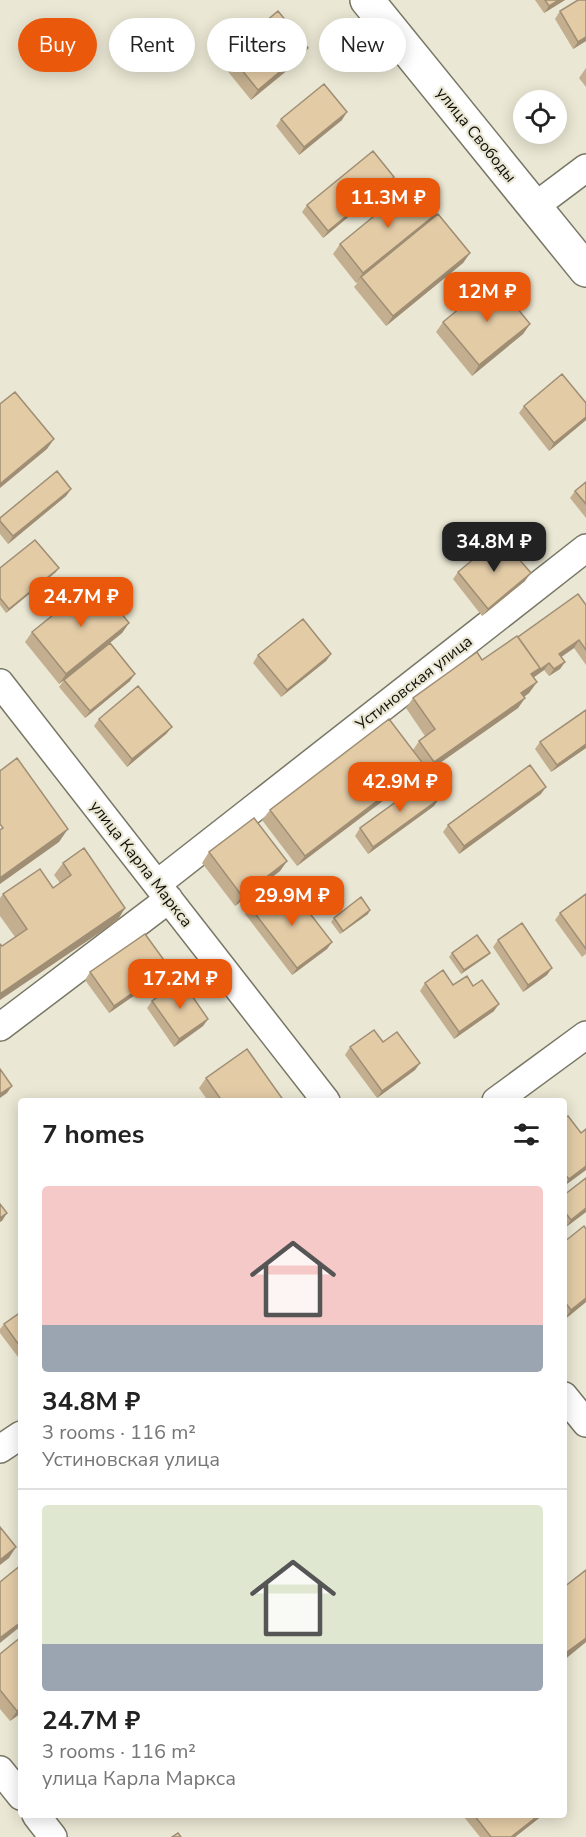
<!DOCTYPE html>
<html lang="en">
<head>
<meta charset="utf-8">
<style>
  :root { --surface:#fff; --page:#f2f2f2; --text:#222; --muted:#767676; --line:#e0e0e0; --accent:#ea580c }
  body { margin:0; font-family:"Nunito Sans",sans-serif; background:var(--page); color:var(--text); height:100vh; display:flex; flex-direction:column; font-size:22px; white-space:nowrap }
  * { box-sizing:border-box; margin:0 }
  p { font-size:20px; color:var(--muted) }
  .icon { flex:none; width:33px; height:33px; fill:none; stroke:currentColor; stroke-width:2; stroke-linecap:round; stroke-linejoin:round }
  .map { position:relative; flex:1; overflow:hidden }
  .sheet { position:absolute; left:18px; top:1098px; width:549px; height:720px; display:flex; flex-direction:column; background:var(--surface); border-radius:6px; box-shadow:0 3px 15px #0003 }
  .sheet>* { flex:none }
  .guide { position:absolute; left:18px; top:18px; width:550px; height:54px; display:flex; gap:12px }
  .buttons { position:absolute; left:513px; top:90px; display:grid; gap:12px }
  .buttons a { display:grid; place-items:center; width:54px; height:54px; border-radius:50%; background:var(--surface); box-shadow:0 3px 15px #0003; font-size:30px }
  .price { position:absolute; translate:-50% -51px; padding:0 14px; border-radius:12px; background:var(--accent); color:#fff; font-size:20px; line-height:39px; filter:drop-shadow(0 2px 3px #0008) }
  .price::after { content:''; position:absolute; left:50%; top:36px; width:18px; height:14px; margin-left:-9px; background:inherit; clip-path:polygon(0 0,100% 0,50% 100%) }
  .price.current { background:#222; color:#fff }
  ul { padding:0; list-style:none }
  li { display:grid; align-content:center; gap:12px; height:318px; padding:0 24px }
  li+li { border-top:2px solid var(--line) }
  li span { display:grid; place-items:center; height:186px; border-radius:6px; color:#555 }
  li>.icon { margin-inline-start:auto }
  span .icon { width:108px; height:108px; fill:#fffc; stroke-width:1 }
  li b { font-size:26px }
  h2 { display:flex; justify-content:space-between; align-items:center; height:72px; padding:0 24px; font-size:26px }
  .chip { padding:0 21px; border-radius:27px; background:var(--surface); box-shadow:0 3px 15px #0003; font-size:21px; line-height:54px }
  .chip.current { background:var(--accent); color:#fff }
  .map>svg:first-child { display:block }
</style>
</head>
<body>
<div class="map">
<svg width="586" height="1837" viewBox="0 0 586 1837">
  <rect width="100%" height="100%" fill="#eae7d4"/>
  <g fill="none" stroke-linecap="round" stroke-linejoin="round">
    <defs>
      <path id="minor" d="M534 207 586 168
        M0 683 326 1101
        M157 884 586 548
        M0 1027 169 899
        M496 1101 586 1035
        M564 1396 586 1423
        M0 1449 21 1435
        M0 1770 21 1796
        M36 1815 53 1837"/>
      <path id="secondary" d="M367 0 586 270"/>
    </defs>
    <!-- minor casing -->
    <use href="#minor" stroke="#787665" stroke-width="30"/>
    <!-- secondary casing -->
    <use href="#secondary" stroke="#787665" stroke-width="36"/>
    <!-- minor -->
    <use href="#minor" stroke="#fff" stroke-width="27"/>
    <!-- secondary -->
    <use href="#secondary" stroke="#fff" stroke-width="33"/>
  </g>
  <!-- wall -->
  <path fill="#c3af8f" d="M535 0H565L544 13Z
    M586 0V41L573 49 555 19 560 11Z
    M228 53 301 59 251 100 221 63Z
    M586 68V87L579 78Z
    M281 119 342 120 299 155 276 126Z
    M394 177 388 184 323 238 302 212 307 205Z
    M436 214 433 218 470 253 463 263 386 326 354 287 358 282 356 283 333 254 340 244Z
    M443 322 530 324 523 334 472 376 436 332Z
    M586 403V420L549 451 519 413 524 406Z
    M586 482V518L570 498 575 491Z
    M71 489 66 496 8 544 0 534V518Z
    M0 568 56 572 6 613 0 605Z
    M458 572 525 581 482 616 453 579Z
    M586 605V665L574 648 561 657 565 662 560 669 549 676 544 670 533 678 537 682 529 693 524 697 525 698 518 708 427 772 423 766 417 775 297 866 262 820 270 810 413 750 419 741 425 736 406 708 413 698 482 660 518 637Z
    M129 623 122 633 59 684 25 642 32 632Z
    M331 654 326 661 281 697 253 663 258 655Z
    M64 680 130 681 85 718 59 687Z
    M99 719 172 727 166 734 127 767 94 726Z
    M540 742 586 748 551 772 535 749Z
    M541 794 459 854 443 832 448 825Z
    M434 806 368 854 355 836 360 828Z
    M209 852 287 861 280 871 235 906 202 863Z
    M63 863 125 908 117 921 2 946 15 937 0 916V898L3 894 53 888 60 883 54 875Z
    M586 894V954L582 957 555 920 560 913Z
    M273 904 332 942 327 949 292 975 245 914 250 907Z
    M368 914 340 934 331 922 334 918Z
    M498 940 547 975 523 992 493 947Z
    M452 953 487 956 461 974 449 957Z
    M169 967 164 975 109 1013 85 980 90 972Z
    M425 983 473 986 494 1011 454 1039 420 991Z
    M152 1001 208 1019 203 1026 174 1047 147 1008Z
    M383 1042 420 1063 415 1070 377 1098 345 1055 350 1047Z
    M206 1078 284 1101H208L199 1088Z
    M564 1119 581 1133 586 1129V1170L564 1186Z
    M564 1195 586 1212 566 1227 564 1225Z
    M586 1229V1302L564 1320V1242Z
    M21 1312V1355L18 1357 0 1333V1329L4 1324Z
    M586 1570V1642L564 1660V1587Z
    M21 1637V1713L10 1721 0 1709V1654Z
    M466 1815H543L515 1837H480L464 1817Z"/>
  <!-- shaded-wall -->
  <path fill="#9f8e74" d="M559 0H565L544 13 549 6Z
    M586 37V41L573 49 578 42Z
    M308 48 301 59 251 100 258 90Z
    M347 112 342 120 299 155 304 147Z
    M394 177 388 184 323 238 328 231Z
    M436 214 429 224 361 277 356 283 363 273Z
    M470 253 463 263 386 326 393 316Z
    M530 324 523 334 472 376 479 365Z
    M586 417V420L549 451 554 443Z
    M54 439 47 449 0 488V484Z
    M71 489 66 496 8 544 13 536Z
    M59 568 56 572 6 613 9 609Z
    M531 573 525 581 482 616 488 609Z
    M129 623 122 633 59 684 66 674Z
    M579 640 574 648 554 662 559 654Z
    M331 654 326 661 281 697 287 690Z
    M565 662 560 669 549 676 554 669Z
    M549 663 544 670 524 684 531 674Z
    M135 674 130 681 85 718 90 711Z
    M537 682 529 693 514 704 521 693Z
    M525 698 518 708 427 772 434 762Z
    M172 727 166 734 127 767 132 759Z
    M586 744V748L551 772 557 765Z
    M424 765 417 775 297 866 305 856Z
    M546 787 541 794 459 854 464 846Z
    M439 799 434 806 368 854 373 847Z
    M68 829 59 842 0 884V878Z
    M287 861 280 871 235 906 242 896Z
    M125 908 117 921 0 1000V994Z
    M370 910 368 914 340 934 343 931Z
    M332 942 327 949 292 975 297 968Z
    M490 953 487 956 461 974 464 970Z
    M169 967 164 975 109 1013 114 1006Z
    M552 968 547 975 523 992 528 985Z
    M499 1004 494 1011 454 1039 459 1032Z
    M208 1019 203 1026 174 1047 179 1039Z
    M420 1063 415 1070 377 1098 382 1091Z
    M12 1086 7 1093 0 1098V1094Z
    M586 1166V1170L564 1186 569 1179Z
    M586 1208V1212L566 1227 571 1220Z
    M7 1213 2 1221 0 1222V1218Z
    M586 1298V1302L564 1320 571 1310Z
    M16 1547 9 1558 0 1565V1560Z
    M21 1622V1626L0 1643V1638Z
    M586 1638V1642L564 1660V1657L567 1652Z
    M21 1708V1713L10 1721 17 1711Z
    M539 1815H543L515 1837H511Z"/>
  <!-- building -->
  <path fill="#e3cba6" stroke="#9f8e74" stroke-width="1.5" d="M545 0H559L549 6Z
    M578 0H586V37L578 42 560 11Z
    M278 11 308 48 258 90 228 53Z
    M324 84 347 112 304 147 281 119Z
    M373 151 394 177 328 231 307 205Z
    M412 185 436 214 363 273 340 244Z
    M438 214 470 253 393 316 361 277Z
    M494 280 530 324 479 365 443 322Z
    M562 374 586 403V417L554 443 524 406Z
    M15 392 54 439 0 484V404Z
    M57 471 71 489 13 536 0 521V518Z
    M586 482V504L575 491Z
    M500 537 531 573 488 609 458 572Z
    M35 540 59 568 9 609 0 598V568Z
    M95 581 129 623 66 674 32 632Z
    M578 594 586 605V650L579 640 559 654 565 662 554 669 549 663 538 671 540 668 518 637Z
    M303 619 331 654 287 690 258 655Z
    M517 636 540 668 531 674 537 682 521 693 525 698 434 762 419 741 435 729 413 698 477 652 482 660Z
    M110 643 135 674 90 711 64 680Z
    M138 686 172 727 132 759 99 719Z
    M586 710V744L557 765 540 742Z
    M389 719 424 765 305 856 270 810Z
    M17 758 68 829 0 878V830L3 828 0 824V771Z
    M530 765 546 787 464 846 448 825Z
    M426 780 439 799 373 847 360 828Z
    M254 818 287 861 242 896 209 852Z
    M84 848 125 908 0 994V944L2 946 27 929 3 894 40 869 53 888 71 875 63 863Z
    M291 889 332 942 297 968 250 907 266 895 273 904Z
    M586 894V949L560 913Z
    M361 897 370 910 343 931 334 918Z
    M522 923 552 968 528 985 498 940Z
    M145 934 169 967 114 1006 90 972Z
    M477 935 490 953 464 970 452 953Z
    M443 970 453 985 467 976 473 986 482 980 499 1004 459 1032 425 983Z
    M181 980 208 1019 179 1039 152 1001Z
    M374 1030 383 1042 397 1032 420 1063 382 1091 350 1047Z
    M247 1049 284 1101H222L206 1078Z
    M0 1069 12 1086 0 1094Z
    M568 1116 581 1133 586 1129V1166L569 1179 564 1173V1119Z
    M586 1178V1208L571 1220 564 1211V1195Z
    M0 1204 7 1213 0 1218Z
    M584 1226 586 1229V1298L571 1310 564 1301V1242Z
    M21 1312V1348L4 1324Z
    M0 1527 16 1547 0 1560Z
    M21 1565V1622L0 1638V1582Z
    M586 1570V1638L567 1652 564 1648V1587Z
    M21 1637V1708L17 1711 0 1690V1654Z
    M474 1815H539L511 1837H491Z
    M178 1833 181 1837H172Z"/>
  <g text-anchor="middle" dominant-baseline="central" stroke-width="4.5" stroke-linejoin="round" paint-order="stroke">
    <!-- street labels -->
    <g font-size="16" fill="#111009" stroke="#eae7d4">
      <text transform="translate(476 135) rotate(51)">улица Свободы</text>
      <text transform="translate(414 683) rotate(-38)">Устиновская улица</text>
      <text transform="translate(141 864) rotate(52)">улица Карла Маркса</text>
    </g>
  </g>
</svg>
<div class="buttons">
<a><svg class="icon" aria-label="locate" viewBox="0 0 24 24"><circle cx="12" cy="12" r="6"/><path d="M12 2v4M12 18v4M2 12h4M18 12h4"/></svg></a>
</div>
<b class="price" style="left:388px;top:229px">11.3M ₽</b>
<b class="price" style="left:487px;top:323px">12M ₽</b>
<b class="price current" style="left:494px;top:573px">34.8M ₽</b>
<b class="price" style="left:81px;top:628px">24.7M ₽</b>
<b class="price" style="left:400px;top:813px">42.9M ₽</b>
<b class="price" style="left:292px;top:927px">29.9M ₽</b>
<b class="price" style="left:180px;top:1010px">17.2M ₽</b>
<div class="guide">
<a class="chip current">Buy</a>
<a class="chip">Rent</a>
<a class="chip">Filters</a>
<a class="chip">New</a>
</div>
<section class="sheet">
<h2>7 homes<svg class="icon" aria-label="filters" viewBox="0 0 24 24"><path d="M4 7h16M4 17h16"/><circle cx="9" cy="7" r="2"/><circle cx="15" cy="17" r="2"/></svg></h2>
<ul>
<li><span style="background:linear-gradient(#f6c9c9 75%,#9aa5b1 0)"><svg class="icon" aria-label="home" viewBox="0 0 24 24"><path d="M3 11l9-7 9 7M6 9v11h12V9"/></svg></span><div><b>34.8M ₽</b><p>3 rooms · 116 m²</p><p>Устиновская улица</p></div></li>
<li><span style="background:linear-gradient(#dfe7d0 75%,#9aa5b1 0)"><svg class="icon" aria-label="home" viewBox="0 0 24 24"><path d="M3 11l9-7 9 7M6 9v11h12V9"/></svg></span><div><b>24.7M ₽</b><p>3 rooms · 116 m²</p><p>улица Карла Маркса</p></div></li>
</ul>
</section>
</div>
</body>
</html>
